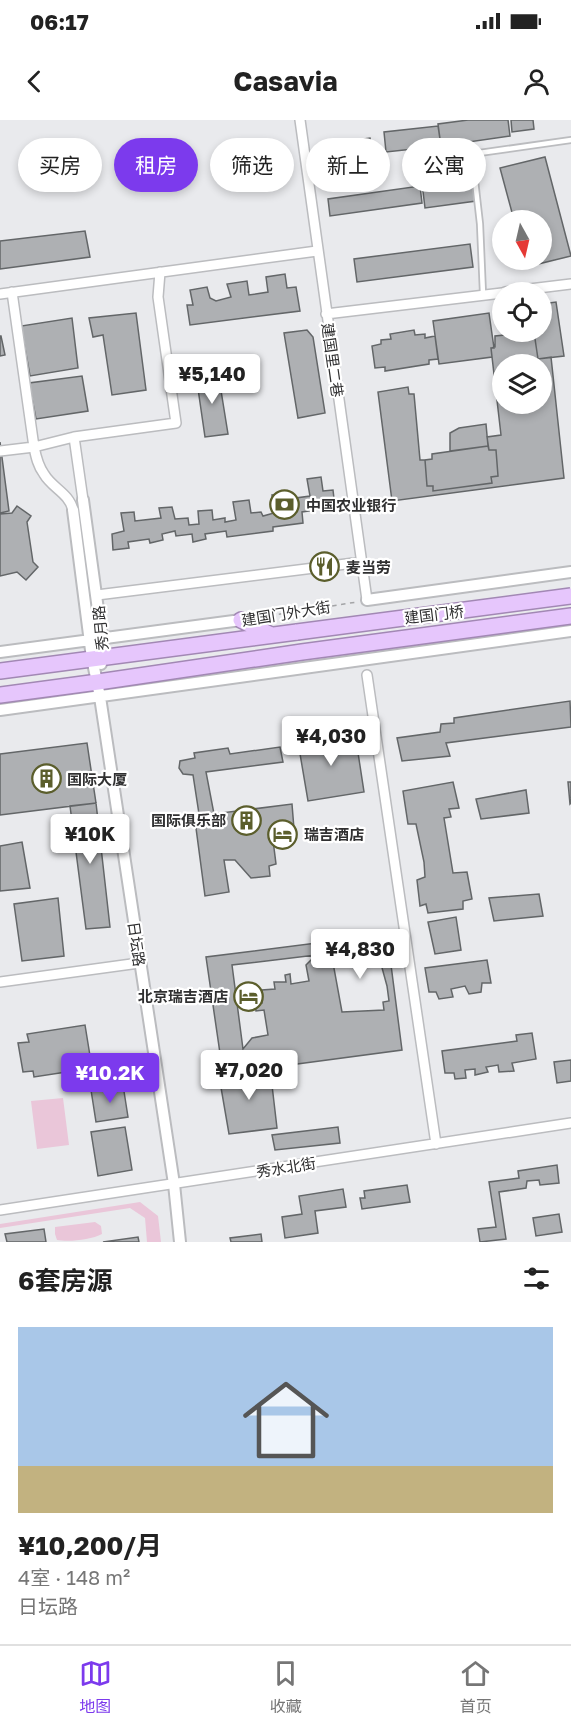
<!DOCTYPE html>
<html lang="zh">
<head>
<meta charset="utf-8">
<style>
  :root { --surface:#fff; --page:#f6f6f6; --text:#222; --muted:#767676; --line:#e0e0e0; --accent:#7c3aed }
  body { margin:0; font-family:"Golos Text","Noto Sans SC",sans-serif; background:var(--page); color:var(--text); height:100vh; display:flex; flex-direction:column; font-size:22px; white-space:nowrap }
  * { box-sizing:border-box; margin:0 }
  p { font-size:20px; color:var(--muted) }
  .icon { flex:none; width:33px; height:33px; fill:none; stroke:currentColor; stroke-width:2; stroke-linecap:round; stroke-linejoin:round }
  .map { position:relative; height:1122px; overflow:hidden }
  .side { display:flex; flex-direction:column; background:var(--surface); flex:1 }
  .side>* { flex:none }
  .hud { position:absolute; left:18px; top:18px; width:536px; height:54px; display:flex; gap:12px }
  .needle { width:39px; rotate:172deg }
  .tools { position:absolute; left:492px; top:90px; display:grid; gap:12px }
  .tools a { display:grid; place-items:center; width:60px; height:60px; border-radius:50%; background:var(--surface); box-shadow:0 3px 9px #0003; font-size:30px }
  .price { position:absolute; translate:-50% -51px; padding:0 14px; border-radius:6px; background:#fff; color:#222; font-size:20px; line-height:39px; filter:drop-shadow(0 2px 3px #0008) }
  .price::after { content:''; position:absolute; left:50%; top:36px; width:18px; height:14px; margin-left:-9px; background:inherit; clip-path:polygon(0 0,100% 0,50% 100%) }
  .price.selected { background:var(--accent); color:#fff }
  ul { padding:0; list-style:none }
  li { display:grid; align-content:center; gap:12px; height:318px; padding:0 18px }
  li span { display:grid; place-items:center; height:186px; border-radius:0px; color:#555 }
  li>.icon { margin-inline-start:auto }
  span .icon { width:108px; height:108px; fill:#fffc; stroke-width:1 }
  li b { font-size:26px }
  h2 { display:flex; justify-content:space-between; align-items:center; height:72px; padding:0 18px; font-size:26px }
  .pill { padding:0 21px; border-radius:27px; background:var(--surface); box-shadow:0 3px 9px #0003; font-size:21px; line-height:54px }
  .pill.selected { background:var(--accent); color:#fff }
  .status { display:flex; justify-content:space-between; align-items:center; height:42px; padding:0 30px; background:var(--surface); direction:ltr }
  .status svg { height:16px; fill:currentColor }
  header { display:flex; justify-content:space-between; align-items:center; height:78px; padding:0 18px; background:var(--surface); font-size:27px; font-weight:700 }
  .tab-bar { display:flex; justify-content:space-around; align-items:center; height:84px; border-top:2px solid var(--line); background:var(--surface); font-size:16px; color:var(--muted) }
  .tab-bar a { display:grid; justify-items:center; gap:3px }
  .tab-bar .selected { color:var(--accent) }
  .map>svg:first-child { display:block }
</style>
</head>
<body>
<div class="status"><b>06:17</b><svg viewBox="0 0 49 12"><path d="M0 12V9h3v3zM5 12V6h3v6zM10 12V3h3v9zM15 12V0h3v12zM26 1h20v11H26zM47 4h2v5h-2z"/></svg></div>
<header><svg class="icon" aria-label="back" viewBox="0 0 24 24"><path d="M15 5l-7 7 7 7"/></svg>Casavia<svg class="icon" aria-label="person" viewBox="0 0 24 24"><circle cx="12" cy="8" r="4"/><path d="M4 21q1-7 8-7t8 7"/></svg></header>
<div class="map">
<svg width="571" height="1122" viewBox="0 0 571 1122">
  <rect width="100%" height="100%" fill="#e9eaed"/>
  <!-- green -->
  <path fill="#eac6d9" d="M63 978 69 1025 37 1029 31 981Z
    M140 1082 158 1096 161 1122H147L145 1098 130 1088 0 1108V1104Z
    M95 1102 101 1106 102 1114C91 1120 69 1122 57 1120L55 1114V1107Z"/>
  <!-- building -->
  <path fill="#aeb0b3" stroke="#636668" stroke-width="1.5" fill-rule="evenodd" d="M468 0H508L510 16 441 26 438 4Z
    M511 0H533L534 9 512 12Z
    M438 6 441 26 386 32 384 12Z
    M370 18 373 39 323 46 320 25Z
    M545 37 571 136 526 147 524 140H542V100H514L500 48Z
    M473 57 476 81 425 88 422 63Z
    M420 66 422 83 330 96 328 79Z
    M85 111 90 137 0 149V121Z
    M470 124 473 147 357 162 354 139Z
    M285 154 287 168 296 167 300 191 190 205 187 185H193L190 170 207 167 210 178 216 181 231 177 227 164 247 161 249 175 268 172 266 157Z
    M556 182 564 236 538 239 534 212H542V184Z
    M136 193 146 270 112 275 103 215 93 217 89 198Z
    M489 193 494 228H491L492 237 439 244 433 201Z
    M72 198 78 248 30 256 21 206Z
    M307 210 313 217 325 293 298 298 284 213Z
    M414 210 415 215 425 214V218L435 216 438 239 429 240V244L385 251V247L375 248 372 226 381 224V220L391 219 390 214Z
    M534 212 538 239 551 237 564 358 392 381 378 272 408 267 409 274H414L420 340H425L427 366H433V371L492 363 491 357 498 356 496 330H489L487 317 501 315 491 228 495 227V216ZM502 244H542V284H502Z
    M0 216H1L5 235 0 236Z
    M218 252 228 314 205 317 196 255Z
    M82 256 88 291 36 299 29 263Z
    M486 304 488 326 450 331V313L459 308Z
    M0 322 9 391 0 393Z
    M488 326 489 330H496L498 356 491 357 492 363 433 371V366H427L425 340 432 339V334Z
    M321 357 323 371 333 370 335 387 302 392 303 403 273 407V411L227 417 226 411 205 414 206 419 193 422 192 414 176 416 175 411 162 414 163 420 150 423 149 419 128 422 129 428 113 430 112 414 124 411 121 393 134 392 135 401 161 398 159 388 172 387 175 399 188 398 189 405 199 404 198 391 212 390 213 400 225 398V402L236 400 233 382 249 380 251 393 261 392 263 396 274 393 272 375 286 374 289 389 297 388 296 378 310 376 307 359Z
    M17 386 31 396 27 402 33 442 38 447 26 460 17 452 0 456V394L12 393Z
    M570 581 571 607 446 623 450 636 402 641 397 618 440 612 441 604 454 603V598Z
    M355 613 364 672 308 681 298 622Z
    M87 623 96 683 0 695V634Z
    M280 627 283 642 206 652 214 694 292 684 294 709 290 710 291 717 273 720 276 744 269 746 270 756 251 758 235 740H224L229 772 205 776 196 708 201 707 193 655 183 654 179 648 180 641 195 638 194 633 228 628 230 634Z
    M453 662 459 688 449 689 451 697 444 698 453 753 467 752 472 779 463 781V789L428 793 426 784 420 786 417 760 425 757 424 742 416 704H408L403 671Z
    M568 662H571V683L570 684Z
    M526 670 529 693 481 699 476 679Z
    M96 683 110 807 86 809 70 686Z
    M22 722 30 768 0 771V726Z
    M539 774 543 796 494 801 489 778Z
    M58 778 64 836 22 841 14 784Z
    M456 797 461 830 435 834 428 802Z
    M387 814 402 930 223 954 206 837Z
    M371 827 381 844 387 866 389 881 383 882 384 890 342 892 331 832Z
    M316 835 306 845 309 861 291 864 290 854 285 855 286 862H274L275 869 262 870V883L255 884 256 891 264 890 268 915 252 918 243 929 232 845Z
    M487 840 491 863H482L481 872 469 874 465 866 451 869 453 877 439 879 436 872H429L425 848Z
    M85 905 92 948 34 957 33 951 23 952 18 923 29 922 27 914Z
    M532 913 536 939 512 943 514 951 499 952 498 945 486 947 488 952 475 955V949L465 950 466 958 455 959 454 953H445L442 931 517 921 516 915Z
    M571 940V961L557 963 554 942Z
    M270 948 277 1008 229 1014 219 956 223 954Z
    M123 965 128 997 96 1002 91 970Z
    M125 1007 132 1050 98 1056 91 1012Z
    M338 1007 340 1023 275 1030 272 1015Z
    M557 1045 559 1063 540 1065 539 1060 527 1061 526 1068 499 1072 506 1119 480 1122 478 1109 496 1107 489 1062 519 1058 518 1051Z
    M407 1065 410 1082 362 1089 360 1078H365L364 1071Z
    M343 1069 346 1087 315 1091 318 1113 285 1118 282 1097 302 1094 299 1076Z
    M559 1094 562 1112 536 1116 533 1098Z
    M44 1109 46 1122H7L5 1114Z
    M261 1114 262 1122H231L230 1118Z
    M138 1117 139 1122H103Z"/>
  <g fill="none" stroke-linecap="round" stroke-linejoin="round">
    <defs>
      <path id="service" d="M483 174 480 104 472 34 571 20"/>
      <path id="minor" d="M300 0 367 480
        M12 172 34 327C36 337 38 346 44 354 52 368 69 373 73 390
        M505 172 571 164
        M0 174 317 131
        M326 194 502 173
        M74 317 83 380
        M0 331 34 327 74 317 176 303 158 177 160 152
        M97 475 362 442
        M367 555 436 1024
        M0 862 139 843
        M0 1090 571 1003"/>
      <path id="tertiary" d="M83 380 102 519 103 536 101 544
        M73 390 92 538 100 577 174 1064 180 1122
        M367 480 571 452
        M0 532 241 500
        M0 590 571 511"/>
      <path id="trunk" d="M241 500 271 515
        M0 551 297 512
        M0 575 98 562 302 532 571 496"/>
    </defs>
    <!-- service casing -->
    <use href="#service" stroke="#bbbcbf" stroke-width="8"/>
    <!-- minor casing -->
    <use href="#minor" stroke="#bbbcbf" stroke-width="12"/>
    <!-- tertiary casing -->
    <use href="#tertiary" stroke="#bbbcbf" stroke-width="14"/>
    <!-- trunk casing -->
    <use href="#trunk" stroke="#a288b4" stroke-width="18"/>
    <!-- path -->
    <path stroke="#a4a5a7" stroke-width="1.5" stroke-dasharray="4.5 4.5" stroke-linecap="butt" d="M261 497 357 482"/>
    <!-- service -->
    <use href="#service" stroke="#fff" stroke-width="4.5"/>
    <!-- minor -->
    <use href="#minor" stroke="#fff" stroke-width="9"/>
    <!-- tertiary -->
    <use href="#tertiary" stroke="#fff" stroke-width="10"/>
    <!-- trunk -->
    <use href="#trunk" stroke="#e6c6fc" stroke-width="15"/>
    <defs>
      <path id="trunk-bridge" d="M297 512 571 476"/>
    </defs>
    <!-- trunk-bridge casing -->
    <use href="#trunk-bridge" stroke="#a288b4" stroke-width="18" stroke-linecap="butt"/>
    <!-- trunk-bridge -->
    <use href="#trunk-bridge" stroke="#e6c6fc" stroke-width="15"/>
  </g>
  <!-- icons -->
  <defs>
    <symbol id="bank-ring" viewBox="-11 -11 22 22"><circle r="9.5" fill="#fff" stroke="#5b5e2c" stroke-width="1.5"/><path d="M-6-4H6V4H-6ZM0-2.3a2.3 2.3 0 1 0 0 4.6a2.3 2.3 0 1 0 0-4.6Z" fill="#5b5e2c"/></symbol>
    <symbol id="restaurant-ring" viewBox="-11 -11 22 22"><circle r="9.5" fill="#fff" stroke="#5b5e2c" stroke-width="1.5"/><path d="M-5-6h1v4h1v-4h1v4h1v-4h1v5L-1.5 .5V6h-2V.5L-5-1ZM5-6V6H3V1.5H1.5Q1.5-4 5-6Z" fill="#5b5e2c"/></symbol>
    <symbol id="building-ring" viewBox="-11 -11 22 22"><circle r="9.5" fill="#fff" stroke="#5b5e2c" stroke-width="1.5"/><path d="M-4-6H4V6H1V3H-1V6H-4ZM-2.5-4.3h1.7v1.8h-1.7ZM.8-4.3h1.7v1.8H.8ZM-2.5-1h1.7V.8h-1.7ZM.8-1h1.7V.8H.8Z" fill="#5b5e2c"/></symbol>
    <symbol id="hotel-ring" viewBox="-11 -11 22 22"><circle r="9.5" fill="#fff" stroke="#5b5e2c" stroke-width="1.5"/><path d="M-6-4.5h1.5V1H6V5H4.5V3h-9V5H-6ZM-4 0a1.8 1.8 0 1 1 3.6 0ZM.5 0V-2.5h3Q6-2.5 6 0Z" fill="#5b5e2c"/></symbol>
  </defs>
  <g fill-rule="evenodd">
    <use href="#bank-ring" x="268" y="368" width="33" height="33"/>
    <use href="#restaurant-ring" x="308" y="430" width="33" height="33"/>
    <use href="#building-ring" x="30" y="642" width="33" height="33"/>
    <use href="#building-ring" x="230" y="684" width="33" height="33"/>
    <use href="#hotel-ring" x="266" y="698" width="33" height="33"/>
    <use href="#hotel-ring" x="232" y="860" width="33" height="33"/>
  </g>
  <g text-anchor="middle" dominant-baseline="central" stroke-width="4.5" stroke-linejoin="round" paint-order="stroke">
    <!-- street labels -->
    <g font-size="15" fill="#303031" stroke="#fff">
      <text transform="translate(333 240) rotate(82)">建国里二巷</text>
      <text transform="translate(286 493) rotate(-9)">建国门外大街</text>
      <text transform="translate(434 494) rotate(-7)">建国门桥</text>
      <text transform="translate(100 508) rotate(-95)">秀月路</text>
      <text transform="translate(137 824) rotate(82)">日坛路</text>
      <text transform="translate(286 1047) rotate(-9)">秀水北街</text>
    </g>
    <!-- poi labels -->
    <g font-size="15" font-weight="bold" fill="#303031" stroke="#fff" text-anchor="start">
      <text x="306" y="385">中国农业银行</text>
      <text x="346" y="447">麦当劳</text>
      <text x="67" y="659">国际大厦</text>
      <text x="226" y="700" text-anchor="end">国际俱乐部</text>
      <text x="304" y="714">瑞吉酒店</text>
      <text x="228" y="876" text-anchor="end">北京瑞吉酒店</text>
    </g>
  </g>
</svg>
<div class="tools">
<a><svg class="needle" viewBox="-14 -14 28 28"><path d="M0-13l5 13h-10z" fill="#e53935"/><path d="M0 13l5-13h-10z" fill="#767676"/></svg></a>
<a><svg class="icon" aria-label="locate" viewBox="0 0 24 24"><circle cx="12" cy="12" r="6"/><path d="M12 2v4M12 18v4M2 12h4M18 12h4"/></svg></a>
<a><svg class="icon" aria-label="layers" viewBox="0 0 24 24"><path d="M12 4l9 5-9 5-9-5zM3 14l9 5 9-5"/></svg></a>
</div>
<b class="price" style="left:212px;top:285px">¥5,140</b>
<b class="price" style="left:331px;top:647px">¥4,030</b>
<b class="price" style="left:90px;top:745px">¥10K</b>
<b class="price" style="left:360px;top:860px">¥4,830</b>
<b class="price" style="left:249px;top:981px">¥7,020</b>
<b class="price selected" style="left:110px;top:984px">¥10.2K</b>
<div class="hud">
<a class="pill">买房</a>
<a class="pill selected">租房</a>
<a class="pill">筛选</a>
<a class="pill">新上</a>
<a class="pill">公寓</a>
</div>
</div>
<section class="side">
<h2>6套房源<svg class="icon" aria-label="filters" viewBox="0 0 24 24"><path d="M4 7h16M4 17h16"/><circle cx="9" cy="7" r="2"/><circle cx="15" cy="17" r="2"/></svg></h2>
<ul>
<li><span style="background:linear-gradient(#a9c7e8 75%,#c2b280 0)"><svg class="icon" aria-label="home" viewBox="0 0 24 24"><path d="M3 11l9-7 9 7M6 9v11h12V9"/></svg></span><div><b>¥10,200/月</b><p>4室 · 148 m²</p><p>日坛路</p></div></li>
</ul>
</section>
<nav class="tab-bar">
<a class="selected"><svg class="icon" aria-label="map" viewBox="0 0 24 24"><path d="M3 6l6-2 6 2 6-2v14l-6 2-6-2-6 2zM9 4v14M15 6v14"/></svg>地图</a>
<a><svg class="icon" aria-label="saved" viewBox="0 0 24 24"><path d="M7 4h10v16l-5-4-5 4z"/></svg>收藏</a>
<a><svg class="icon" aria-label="home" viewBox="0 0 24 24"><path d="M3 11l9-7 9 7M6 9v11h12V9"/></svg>首页</a>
</nav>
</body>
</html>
